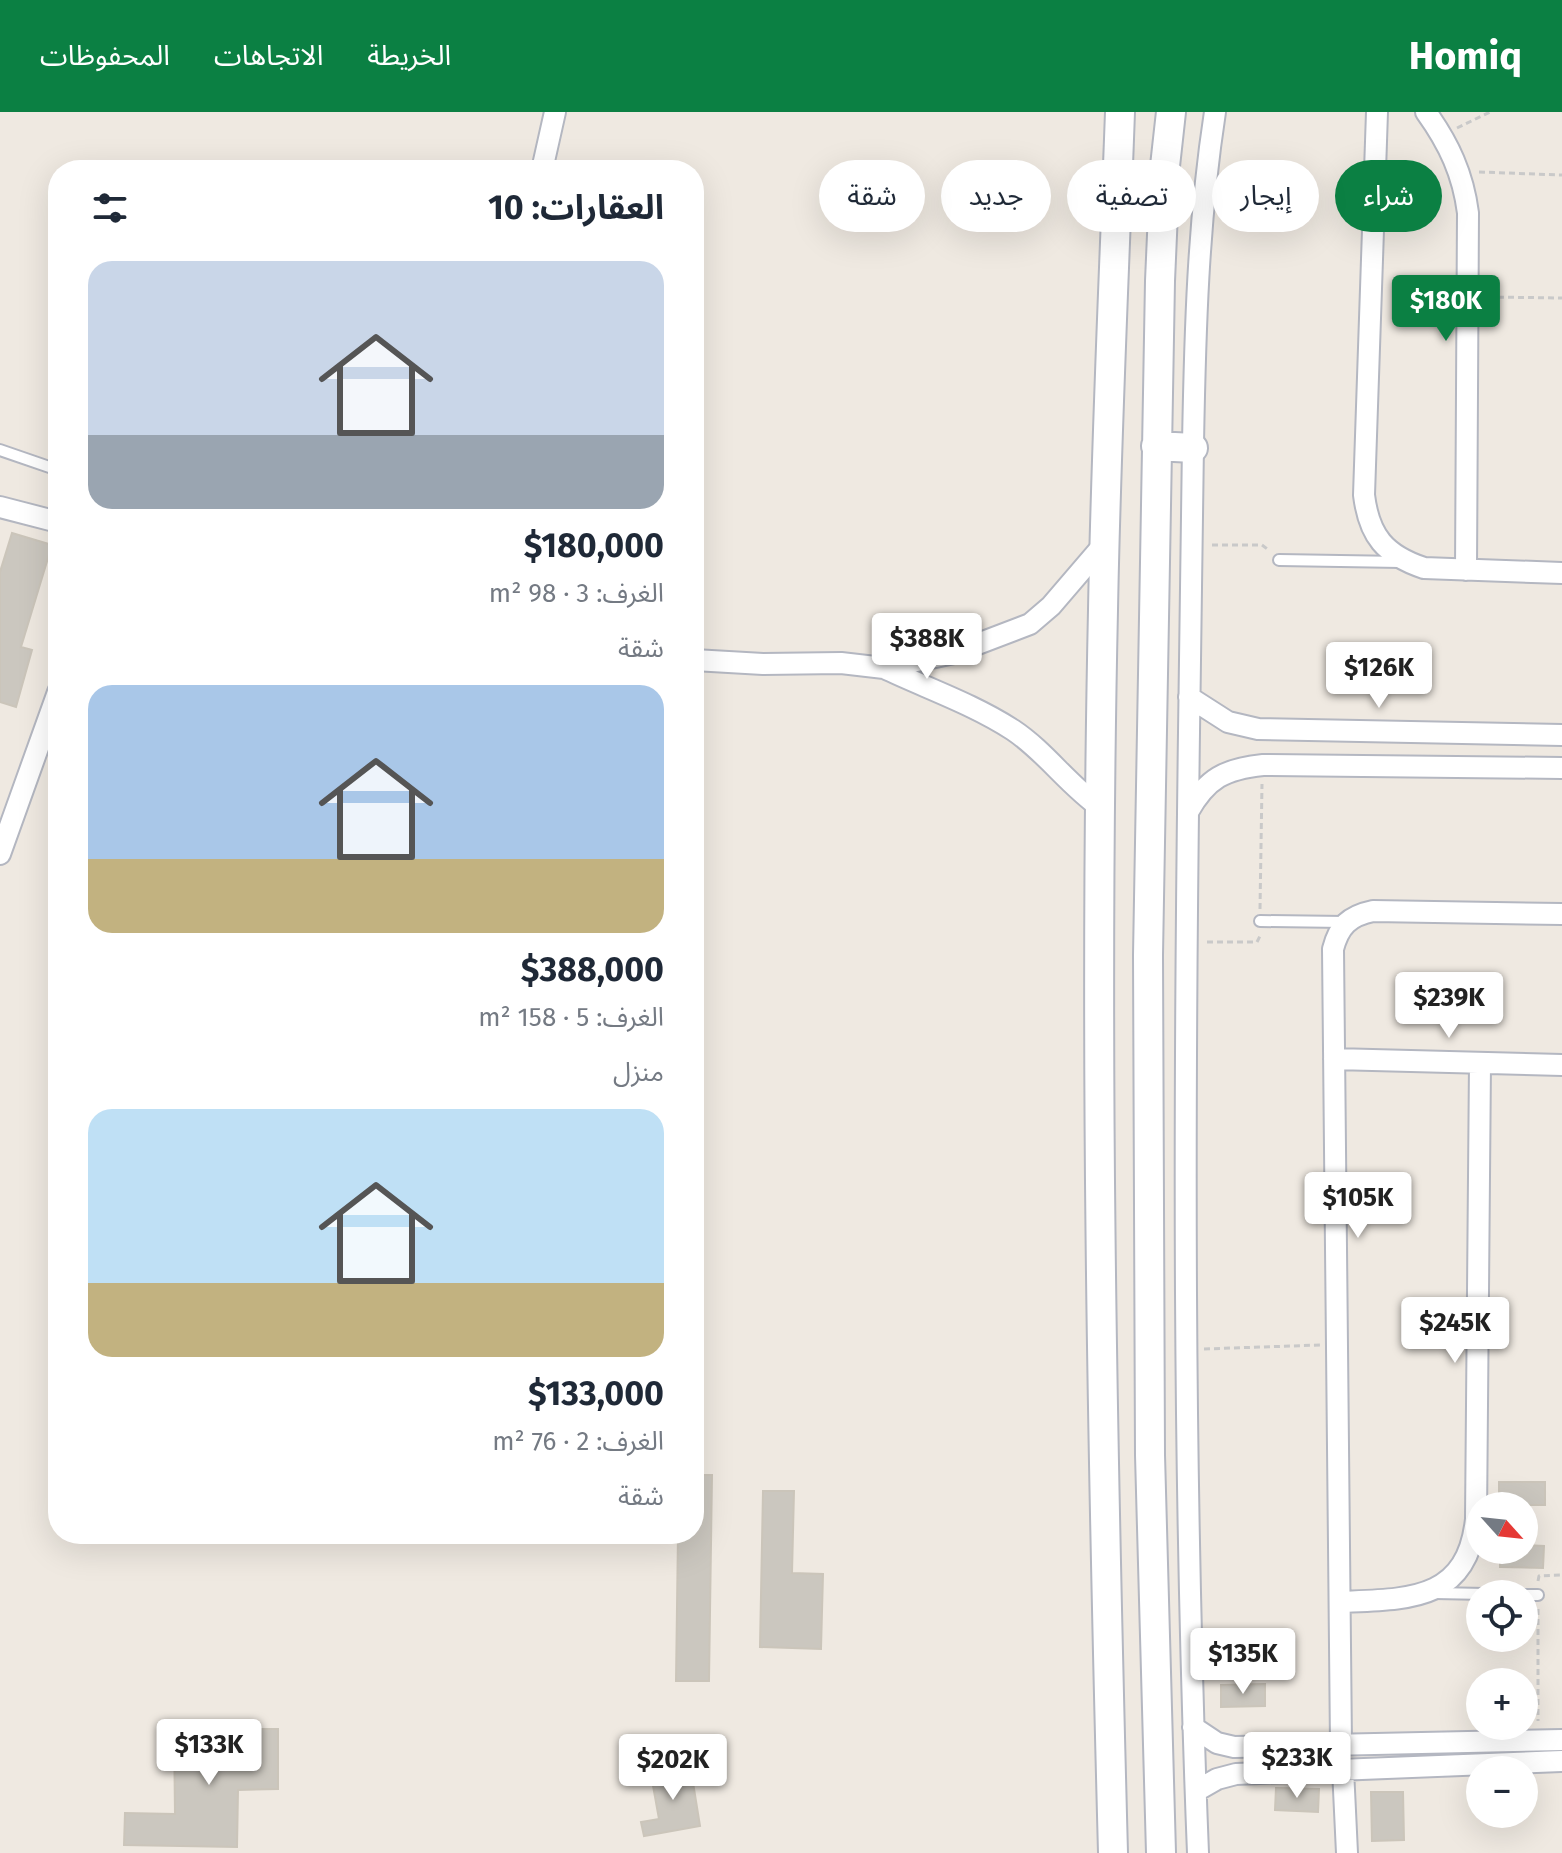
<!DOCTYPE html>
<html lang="ar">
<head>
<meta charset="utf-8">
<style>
  :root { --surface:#fff; --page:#f2f2f3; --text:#1f2937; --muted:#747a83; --accent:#0b8043 }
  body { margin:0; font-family:"Fira Sans","Noto Sans Arabic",sans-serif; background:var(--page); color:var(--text); direction:rtl; height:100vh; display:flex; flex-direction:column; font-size:30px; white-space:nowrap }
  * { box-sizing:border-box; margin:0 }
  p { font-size:26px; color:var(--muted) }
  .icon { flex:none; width:44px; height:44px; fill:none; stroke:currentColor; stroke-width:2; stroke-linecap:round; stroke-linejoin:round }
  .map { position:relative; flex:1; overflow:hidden; direction:ltr }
  .panel { position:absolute; left:48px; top:48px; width:656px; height:1384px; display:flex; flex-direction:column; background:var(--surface); border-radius:32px; box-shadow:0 8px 32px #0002; direction:rtl }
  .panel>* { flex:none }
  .guide { position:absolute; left:728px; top:48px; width:714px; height:72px; direction:rtl; display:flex; gap:16px }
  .needle { width:52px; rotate:117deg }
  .buttons { position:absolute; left:1466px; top:1380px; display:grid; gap:16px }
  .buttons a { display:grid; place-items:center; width:72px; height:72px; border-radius:50%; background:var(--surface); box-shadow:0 8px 32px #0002; font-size:40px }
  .price { position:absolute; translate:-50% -68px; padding:0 18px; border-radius:8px; background:#fff; color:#222; font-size:26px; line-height:52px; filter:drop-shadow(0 2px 4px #0008) }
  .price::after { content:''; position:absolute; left:50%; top:48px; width:24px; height:18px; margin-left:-12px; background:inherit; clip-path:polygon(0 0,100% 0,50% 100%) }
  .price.current { background:var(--accent); color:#fff }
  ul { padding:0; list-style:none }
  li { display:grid; align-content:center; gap:16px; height:424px; padding:0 40px }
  li span { display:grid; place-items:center; height:248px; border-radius:24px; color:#555 }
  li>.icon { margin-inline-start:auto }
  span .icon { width:144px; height:144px; fill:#fffc; stroke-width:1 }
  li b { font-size:34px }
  h2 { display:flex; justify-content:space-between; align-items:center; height:96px; padding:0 40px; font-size:34px }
  .tag { padding:0 28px; border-radius:36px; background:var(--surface); box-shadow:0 8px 32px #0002; font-size:28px; line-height:72px }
  .tag.current { background:var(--accent); color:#fff }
  header { display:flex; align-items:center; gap:48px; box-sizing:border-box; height:112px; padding:0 40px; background:var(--accent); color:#fff }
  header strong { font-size:38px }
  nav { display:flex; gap:44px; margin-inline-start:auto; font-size:28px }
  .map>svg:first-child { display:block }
</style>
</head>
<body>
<header>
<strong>Homiq</strong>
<nav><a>الخريطة</a><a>الاتجاهات</a><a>المحفوظات</a></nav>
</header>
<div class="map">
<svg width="1562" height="1741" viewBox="0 0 1562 1741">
  <rect width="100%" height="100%" fill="#efe9e1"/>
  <!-- building -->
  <path fill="#cbc7bf" stroke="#cbc5ba" stroke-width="2" d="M12 421 52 433 21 535 32 538 16 595 0 590V460Z
    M694 1363H712L709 1569H676L678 1422H694Z
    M1499 1370H1545V1393H1499Z
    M763 1379H794L792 1461 823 1462 821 1537 760 1535Z
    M1524 1433 1544 1434 1543 1456 1500 1455V1438H1524Z
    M1265 1572V1594L1221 1595V1573Z
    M174 1617H278V1677L238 1678 237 1735 124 1733 125 1701 175 1702Z
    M674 1653 676 1661 691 1658 700 1714 644 1724 641 1710 659 1707 650 1657Z
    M1276 1676 1319 1677 1318 1700 1275 1698Z
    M1371 1680H1403L1404 1728 1372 1729Z"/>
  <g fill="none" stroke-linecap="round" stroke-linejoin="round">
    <defs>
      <path id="lane" d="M0 338 58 358
        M1279 448 1401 450
        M1260 809 1345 810
        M1435 1481 1485 1482
        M1524 1483H1538"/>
      <path id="street" d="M1377 0 1364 383C1369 424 1385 443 1424 456L1562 461
        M1426 0C1449 32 1463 62 1468 101L1466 458
        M542 58 555 0
        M0 395 58 410
        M694 548 763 552 841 551 884 556 954 541 1030 512 1051 494 1105 431
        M884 556C926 576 973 592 1013 618 1046 640 1068 673 1101 696
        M1189 585 1228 610 1258 617 1562 623
        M1188 700C1207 666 1225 657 1263 653L1562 656
        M0 742 58 580
        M1334 947 1562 953
        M1340 1490C1408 1487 1467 1490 1476 1407L1480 951
        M1193 1615 1217 1631 1234 1635 1562 1628
        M1341 1633 1333 837C1339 814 1349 804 1373 799L1562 802
        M1343 1657 1347 1741
        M1196 1679 1217 1667 1236 1662 1562 1649
        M1198 1741C1183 1368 1184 994 1189 620 1190 524 1192 428 1193 332 1195 220 1198 110 1215 0"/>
      <path id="secondary" d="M1156 334 1193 336
        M1113 1741C1102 1327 1094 913 1103 498 1106 332 1114 166 1120 0
        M1161 1741 1150 1343 1148 843 1160 169 1165 54 1171 0"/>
    </defs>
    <!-- lane casing -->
    <use href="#lane" stroke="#b4b7c1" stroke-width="14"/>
    <!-- street casing -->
    <use href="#street" stroke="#b4b7c1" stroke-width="24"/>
    <!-- secondary casing -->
    <use href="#secondary" stroke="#b4b7c1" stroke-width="32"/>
    <!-- path -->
    <path stroke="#c9c9c9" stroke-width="3" stroke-dasharray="6 4" stroke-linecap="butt" d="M1457 16 1490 0
      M1479 60 1562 63
      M1488 185 1562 186
      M1212 433H1262L1270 439
      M1260 797 1262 672
      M1207 830H1257L1260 824
      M1204 1237 1320 1233
      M1538 1469 1539 1464 1562 1463
      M1538 1497V1609"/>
    <!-- lane -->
    <use href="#lane" stroke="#fff" stroke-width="10"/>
    <!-- street -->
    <use href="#street" stroke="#fff" stroke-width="20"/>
    <!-- secondary -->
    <use href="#secondary" stroke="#fff" stroke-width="28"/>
  </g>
</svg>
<div class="buttons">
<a><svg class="needle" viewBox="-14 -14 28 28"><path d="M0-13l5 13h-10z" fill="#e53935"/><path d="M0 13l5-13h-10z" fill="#747a83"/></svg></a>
<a><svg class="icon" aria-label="locate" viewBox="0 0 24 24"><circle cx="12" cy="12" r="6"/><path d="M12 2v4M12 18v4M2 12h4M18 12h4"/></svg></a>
<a>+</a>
<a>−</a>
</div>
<b class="price current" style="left:1446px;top:231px">$180K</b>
<b class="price" style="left:927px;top:569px">$388K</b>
<b class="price" style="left:1379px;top:598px">$126K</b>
<b class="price" style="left:1449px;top:928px">$239K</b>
<b class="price" style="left:1358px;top:1128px">$105K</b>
<b class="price" style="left:1455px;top:1253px">$245K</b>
<b class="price" style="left:1243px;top:1584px">$135K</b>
<b class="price" style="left:209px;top:1675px">$133K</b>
<b class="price" style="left:1297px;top:1688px">$233K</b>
<b class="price" style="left:673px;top:1690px">$202K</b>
<div class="guide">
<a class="tag current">شراء</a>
<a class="tag">إيجار</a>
<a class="tag">تصفية</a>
<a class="tag">جديد</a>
<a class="tag">شقة</a>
</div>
<section class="panel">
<h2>العقارات: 10<svg class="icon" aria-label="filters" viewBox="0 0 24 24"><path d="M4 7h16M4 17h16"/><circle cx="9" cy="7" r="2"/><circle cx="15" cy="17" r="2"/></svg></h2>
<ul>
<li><span style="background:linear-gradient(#c9d6e8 70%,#9aa5b1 0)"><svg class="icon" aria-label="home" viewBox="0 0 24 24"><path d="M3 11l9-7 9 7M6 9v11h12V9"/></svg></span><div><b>$180,000</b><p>الغرف: 3 · 98 m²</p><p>شقة</p></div></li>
<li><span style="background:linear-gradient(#a9c7e8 70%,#c2b280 0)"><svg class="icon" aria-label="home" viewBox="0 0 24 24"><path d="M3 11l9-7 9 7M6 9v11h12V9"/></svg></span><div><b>$388,000</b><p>الغرف: 5 · 158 m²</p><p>منزل</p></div></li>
<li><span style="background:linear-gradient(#bfe0f5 70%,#c2b280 0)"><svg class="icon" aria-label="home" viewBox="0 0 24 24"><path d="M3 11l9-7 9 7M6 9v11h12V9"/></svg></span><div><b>$133,000</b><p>الغرف: 2 · 76 m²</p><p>شقة</p></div></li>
</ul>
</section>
</div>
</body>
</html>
